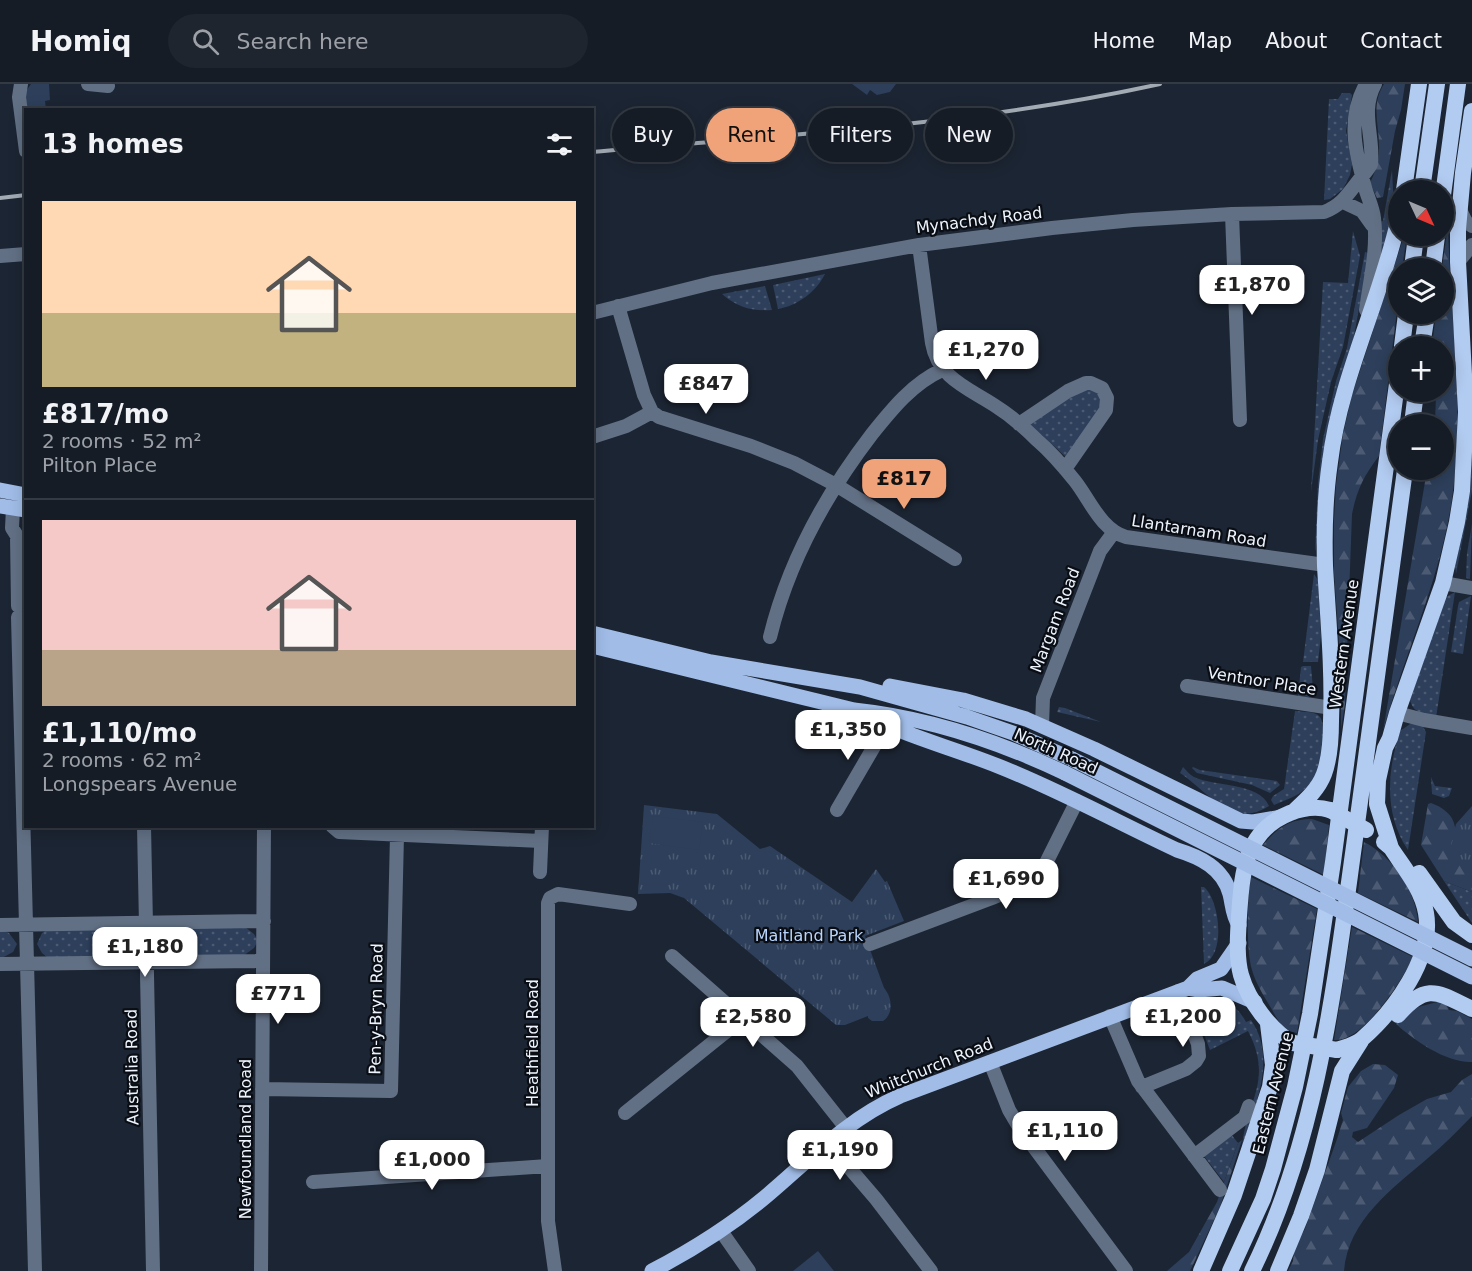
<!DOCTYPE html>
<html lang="en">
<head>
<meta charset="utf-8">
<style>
  :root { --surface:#151c26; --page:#1e252e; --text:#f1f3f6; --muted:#9da1a7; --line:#343a43; --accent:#f0a279 }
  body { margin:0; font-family:"DejaVu Sans",sans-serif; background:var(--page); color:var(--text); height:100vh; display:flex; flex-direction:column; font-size:22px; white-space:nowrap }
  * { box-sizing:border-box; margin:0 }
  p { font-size:20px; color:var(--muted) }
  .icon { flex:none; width:33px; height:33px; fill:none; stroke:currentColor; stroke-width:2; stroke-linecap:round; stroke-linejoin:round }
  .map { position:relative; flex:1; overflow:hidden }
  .sheet { position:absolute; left:24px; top:24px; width:570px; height:720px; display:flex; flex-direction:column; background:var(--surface); border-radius:0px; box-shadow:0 3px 15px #0003,0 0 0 2px var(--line) }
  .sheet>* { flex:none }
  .banner { position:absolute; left:612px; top:24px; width:570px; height:54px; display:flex; gap:12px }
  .needle { width:39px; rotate:134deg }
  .controls { position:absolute; left:1388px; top:96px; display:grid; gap:12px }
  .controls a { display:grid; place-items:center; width:66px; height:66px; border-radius:50%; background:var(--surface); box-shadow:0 3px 15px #0003,0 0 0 2px var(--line); font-size:30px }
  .price { position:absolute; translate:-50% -51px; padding:0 14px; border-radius:12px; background:#fff; color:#222; font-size:20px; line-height:39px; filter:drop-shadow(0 2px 3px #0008) }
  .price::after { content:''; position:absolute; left:50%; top:36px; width:18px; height:14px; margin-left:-9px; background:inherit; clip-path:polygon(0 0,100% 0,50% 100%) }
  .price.selected { background:var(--accent); color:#111 }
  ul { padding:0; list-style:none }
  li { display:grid; align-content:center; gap:12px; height:318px; padding:0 18px }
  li+li { border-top:2px solid var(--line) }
  li span { display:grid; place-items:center; height:186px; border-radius:0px; color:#555 }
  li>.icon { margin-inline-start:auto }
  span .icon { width:108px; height:108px; fill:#fffc; stroke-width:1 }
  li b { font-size:26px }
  h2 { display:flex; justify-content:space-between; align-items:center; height:72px; padding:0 18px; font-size:26px }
  .chip { padding:0 21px; border-radius:27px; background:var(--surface); box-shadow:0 3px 15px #0003,0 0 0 2px var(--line); font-size:21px; line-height:54px }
  .chip.selected { background:var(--accent); color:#111 }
  header { display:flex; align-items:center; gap:36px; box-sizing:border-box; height:84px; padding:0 30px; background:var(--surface); border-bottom:2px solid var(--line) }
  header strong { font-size:28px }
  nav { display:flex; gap:33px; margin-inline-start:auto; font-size:21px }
  .search { width:420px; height:54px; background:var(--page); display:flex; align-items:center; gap:15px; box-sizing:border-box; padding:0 21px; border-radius:33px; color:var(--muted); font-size:22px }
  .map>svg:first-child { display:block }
</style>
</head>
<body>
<header>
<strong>Homiq</strong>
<div class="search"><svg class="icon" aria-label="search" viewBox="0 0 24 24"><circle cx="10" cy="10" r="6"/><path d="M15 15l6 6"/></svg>Search here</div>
<nav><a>Home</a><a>Map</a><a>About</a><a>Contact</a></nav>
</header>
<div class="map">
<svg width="1472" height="1187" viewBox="0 0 1472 1187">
  <defs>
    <pattern id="grass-dots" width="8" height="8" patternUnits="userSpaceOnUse" patternTransform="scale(1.5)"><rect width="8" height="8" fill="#2d3f5b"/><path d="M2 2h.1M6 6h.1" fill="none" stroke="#4c5b73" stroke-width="1.8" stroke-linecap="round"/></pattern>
    <pattern id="forest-firs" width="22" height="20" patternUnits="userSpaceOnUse" patternTransform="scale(1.5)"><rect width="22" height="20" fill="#2d3f5b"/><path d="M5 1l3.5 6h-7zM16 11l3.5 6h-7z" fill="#4c5b73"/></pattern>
    <pattern id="park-tufts" width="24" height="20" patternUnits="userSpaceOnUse" patternTransform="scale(1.5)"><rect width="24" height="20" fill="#2d3f5b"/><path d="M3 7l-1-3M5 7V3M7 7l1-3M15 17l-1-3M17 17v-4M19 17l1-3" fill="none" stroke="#4c5b73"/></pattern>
  </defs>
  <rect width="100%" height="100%" fill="#1c2533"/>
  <!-- grass -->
  <path fill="url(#grass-dots)" d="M1342 9H1350L1352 11 1346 47 1352 80 1350 91 1343 105 1330 115 1324 116 1329 15H1338Z
    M1392 86 1394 124 1380 177 1379 138 1383 137Z
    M1353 147 1360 172 1343 263 1331 298 1318 356 1311 408 1323 198 1348 199Z
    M1365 168 1369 169 1315 468 1318 399 1323 355 1336 297 1347 264Z
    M825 190C816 208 797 222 778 225L773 201Z
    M765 202 772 226C752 227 738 224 722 210Z
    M1084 303 1100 310 1102 322 1068 375 1028 338Z
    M1472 365V407L1456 490 1455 480Z
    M1472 440 1470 495 1466 494 1467 469Z
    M1314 490 1318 496 1321 552 1318 578H1303Z
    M1455 508 1436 634C1424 630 1413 629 1410 616L1446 513Z
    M1471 512 1463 570 1451 568 1458 522 1459 518Z
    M1303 582H1311L1313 606 1309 613 1298 612 1301 583Z
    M1059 623 1065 624 1101 638 1057 628Z
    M1295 627C1302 628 1312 627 1318 631 1329 638 1321 683 1315 693 1313 697 1309 701 1306 704 1297 713 1285 716 1274 721L1271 716 1273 712 1284 705Z
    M1413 638 1422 641 1426 648 1408 766C1384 731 1387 687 1400 647Z
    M1183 683C1186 686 1190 691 1194 693 1215 703 1259 698 1269 722 1264 725 1258 728 1252 729 1226 735 1199 701 1180 689Z
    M1193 683 1200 686 1277 697 1280 701 1270 709 1252 701 1197 689 1192 684Z
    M1431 693 1435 702 1452 704 1449 712 1444 714 1432 710Z
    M1444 797 1472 808V840V839Z
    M1201 803H1204C1220 817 1226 870 1204 880Z
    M245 843 254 850 258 857 254 864 243 872 173 873 167 871 158 863V853L167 844Z
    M0 845 9 849 17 860 13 868 0 875Z
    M126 845 134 853 138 859 134 866 127 872 47 873 42 869 37 860 42 849 47 846Z
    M1215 915C1231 918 1238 924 1246 938L1251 936C1278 975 1254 1023 1242 1063 1246 1017 1274 997 1248 947L1210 966 1193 922 1202 918Z
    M1231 1050 1238 1059 1224 1098 1204 1072Z"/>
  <!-- forest -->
  <path fill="url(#forest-firs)" d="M1384 0H1405L1401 26 1395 47 1383 113 1377 114 1370 99C1375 88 1379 78 1379 66 1380 42 1370 22 1384 0Z
    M1448 141C1450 232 1465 325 1452 415 1440 496 1405 569 1383 647L1427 386H1443V340H1435L1436 311 1432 308H1443V262H1432L1436 230H1443L1442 184Z
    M1404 152H1407L1402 184H1398V218L1379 372C1363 393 1357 406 1352 430L1345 620 1341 645V586L1334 489V436L1336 401 1343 350 1352 311Z
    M1431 719C1442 723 1453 730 1455 743L1472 753V808L1444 797 1421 761 1428 720Z
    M1312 735 1329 741 1324 791 1263 761C1277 744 1290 735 1312 735Z
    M1364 758C1392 772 1416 807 1418 838L1358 809Z
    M1251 793 1317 825 1297 949C1283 947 1277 935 1271 924 1264 912 1256 900 1252 886 1246 866 1247 815 1251 793Z
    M1352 843 1413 873C1402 897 1362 959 1334 956Z
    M881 901C892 910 895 929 883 937H872L868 934V930Z
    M1441 917 1447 921 1449 926 1457 927 1472 935V978C1446 979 1414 956 1396 940 1413 921 1417 924 1441 917Z
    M1373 980 1385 981 1398 991 1394 1004 1367 1044 1353 1048 1352 1053 1358 1058 1399 1031 1427 1015 1451 1008 1462 996 1472 990V1032C1458 1046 1444 1061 1428 1074 1393 1104 1348 1136 1344 1187H1288L1293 1177 1294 1164 1305 1145 1337 1055 1343 1036 1341 1029 1348 1003 1361 987Z
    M1242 1056 1220 1123 1190 1187H1167L1189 1168 1217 1118 1238 1059Z"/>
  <!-- park -->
  <path fill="url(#park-tufts)" d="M644 721 717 730 760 765 770 762 852 818 876 785 885 798 887 797 904 837 865 852 891 923 845 941H836L684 814 670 809 638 810Z
    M1472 722V790L1448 773 1456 740Z"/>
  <!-- garden -->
  <path fill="#2d3f5b" d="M31 0H49L50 16 45 17 46 25H26L24 10Z
    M852 0H896L890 8 877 11 870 6 867 11Z
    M653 732 703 738 699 766 649 759Z
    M818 1167 834 1187H793Z"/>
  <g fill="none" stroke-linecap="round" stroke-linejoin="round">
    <!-- minor -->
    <path stroke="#627085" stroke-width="14" d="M21 0 19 13 26 67
      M88 0 108 2
      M1366 0C1346 35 1356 71 1366 107 1369 116 1373 125 1374 134 1378 164 1370 196 1366 226
      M1343 118 1362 127 1372 141
      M1459 124 1466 138 1472 142
      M1232 130 1240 336
      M919 161 932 259C938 294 968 304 994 321 1010 331 1024 343 1037 356 1051 368 1063 382 1075 397 1090 416 1101 446 1126 453L1325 481
      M0 172 26 170
      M1458 178 1472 161
      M618 222 644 311 652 328 659 333 751 362 794 379 836 401 955 475
      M592 229 712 199 919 161 1052 144 1133 136 1232 130 1324 128C1342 121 1348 110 1359 96 1364 90 1368 86 1371 80 1374 51 1360 28 1375 0
      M1019 340 1068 307 1086 299H1091L1102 304 1107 314 1106 326 1065 385
      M592 353 626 342 652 328
      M13 424 12 444 17 452 18 522
      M1443 499 1472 504
      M18 533 35 1187
      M770 553C788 479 826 410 872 350 892 325 913 299 942 286
      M1187 602 1332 624
      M1397 629 1424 636 1472 644
      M1042 641 1043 614 1100 467 1114 448
      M837 726 886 642
      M144 742 153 1187
      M332 742 339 748 541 757
      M540 788 542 742
      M0 841 264 837
      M870 860 992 814 1038 795 1077 717
      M672 872 797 982 846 1044
      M0 880 263 877
      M1110 932 1138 997 1220 1106
      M990 978 1009 1026 1019 1043 1126 1187
      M1142 1003 1186 985 1196 977 1199 972 1198 960 1178 907
      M262 1005 391 1007 397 751
      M625 1029 743 934
      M828 1059 876 1115 931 1187
      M1194 1072 1245 1033 1249 1022
      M313 1098 548 1082
      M721 1147 749 1187
      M261 1187 264 742
      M555 1187 548 1137V819L550 814 558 810 630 820"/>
    <!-- primary -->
    <path stroke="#a0bce7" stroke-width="15" d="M0 406 26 411
      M0 422 26 426
      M592 549 711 578 860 603 967 633 1013 649 1072 675
      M592 562 854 626C929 634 998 657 1065 689
      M890 602 963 616 1026 635 1094 665 1241 737 1253 738 1282 733
      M864 631C906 652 953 664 998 682 1059 706 1117 738 1177 766 1200 773 1223 784 1230 810 1233 822 1232 830 1239 841
      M1188 904 1199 906 1222 904 1255 918
      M652 1187C692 1166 729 1143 764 1114 807 1078 847 1035 900 1012L1188 904 1197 895 1221 885 1239 859"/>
    <!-- trunk -->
    <path stroke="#b2cbf0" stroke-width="16" d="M1404 106 1419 0
      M1422 106 1437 0
      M1443 111 1458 0
      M1412 184 1416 152
      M1433 184 1437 152
      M1402 262 1406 230
      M1422 262 1427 230
      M1412 340 1416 308
      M1293 728C1305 717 1318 706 1324 690 1330 674 1331 654 1331 637 1333 585 1328 534 1325 482 1324 448 1325 412 1330 378 1340 295 1379 220 1398 138
      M1391 764 1377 720 1378 696 1385 664 1390 654 1397 629 1443 499 1457 438 1462 407 1466 328 1458 178V145L1463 89 1472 27
      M1419 789 1454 838 1472 851
      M1398 931C1427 898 1437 908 1472 925
      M1293 959C1271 947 1248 916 1241 891 1236 873 1238 851 1239 832 1242 790 1244 747 1290 729 1303 724 1317 722 1330 726
      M1337 966C1345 963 1355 961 1362 955 1394 927 1434 873 1426 829 1422 805 1404 784 1391 764L1384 758
      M1201 1187 1234 1111 1270 1003 1273 981 1268 940
      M1230 1187 1263 1115 1273 1085 1295 1003 1310 930 1333 778 1398 292
      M1252 1187C1317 1055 1334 906 1354 762 1371 637 1388 511 1405 386
      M1278 1187 1301 1132 1317 1086 1342 987 1361 957"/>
    <!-- rail -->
    <path stroke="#a2aab4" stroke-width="4" d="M592 68C782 51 974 41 1160 0
      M0 114 26 111"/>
    <!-- primary-bridge -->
    <path stroke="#a0bce7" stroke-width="15" d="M1072 675 1472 875
      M1065 689 1472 893"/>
    <!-- trunk-bridge -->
    <path stroke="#b2cbf0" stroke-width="16" d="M1330 726 1366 746
      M1293 959 1337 966"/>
  </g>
  <g text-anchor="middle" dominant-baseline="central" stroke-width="4.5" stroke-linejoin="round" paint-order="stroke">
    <!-- street labels -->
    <g font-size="16" fill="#edf4fd" stroke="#0a0e14">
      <text transform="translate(979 136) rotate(-7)">Mynachdy Road</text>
      <text transform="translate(1199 447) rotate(9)">Llantarnam Road</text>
      <text transform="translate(1055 536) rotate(-69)">Margam Road</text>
      <text transform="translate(1344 560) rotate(-82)">Western Avenue</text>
      <text transform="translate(1262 597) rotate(9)">Ventnor Place</text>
      <text transform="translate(1056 667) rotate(24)">North Road</text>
      <text transform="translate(376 925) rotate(-89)">Pen-y-Bryn Road</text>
      <text transform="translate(532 959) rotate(-90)">Heathfield Road</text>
      <text transform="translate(132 983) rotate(-91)">Australia Road</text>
      <text transform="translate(929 984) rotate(-22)">Whitchurch Road</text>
      <text transform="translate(1273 1009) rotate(-76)">Eastern Avenue</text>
      <text transform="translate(245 1055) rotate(-90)">Newfoundland Road</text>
    </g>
    <!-- park labels -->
    <g font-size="16" fill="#b8d4fe" stroke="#0a0e14">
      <text x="809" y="851">Maitland Park</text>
    </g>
  </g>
</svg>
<div class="controls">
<a><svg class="needle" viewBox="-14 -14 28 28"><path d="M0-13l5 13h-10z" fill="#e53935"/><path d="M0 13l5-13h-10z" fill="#9da1a7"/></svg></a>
<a><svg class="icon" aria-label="layers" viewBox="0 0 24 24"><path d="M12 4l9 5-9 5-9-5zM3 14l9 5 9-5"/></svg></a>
<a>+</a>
<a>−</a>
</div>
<b class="price" style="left:1252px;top:232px">£1,870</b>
<b class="price" style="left:986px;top:297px">£1,270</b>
<b class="price" style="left:706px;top:331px">£847</b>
<b class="price selected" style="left:904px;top:426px">£817</b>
<b class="price" style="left:848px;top:677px">£1,350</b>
<b class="price" style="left:1006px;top:826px">£1,690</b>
<b class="price" style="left:145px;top:894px">£1,180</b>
<b class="price" style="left:278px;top:941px">£771</b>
<b class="price" style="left:753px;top:964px">£2,580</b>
<b class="price" style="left:1183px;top:964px">£1,200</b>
<b class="price" style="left:1065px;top:1078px">£1,110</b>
<b class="price" style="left:840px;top:1097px">£1,190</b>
<b class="price" style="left:432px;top:1107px">£1,000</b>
<div class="banner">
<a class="chip">Buy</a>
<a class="chip selected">Rent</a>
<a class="chip">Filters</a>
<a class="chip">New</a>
</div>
<section class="sheet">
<h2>13 homes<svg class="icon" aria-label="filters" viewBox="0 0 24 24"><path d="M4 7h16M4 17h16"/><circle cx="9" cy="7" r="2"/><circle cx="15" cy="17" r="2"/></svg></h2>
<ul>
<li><span style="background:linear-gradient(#ffd9b3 60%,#c2b280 0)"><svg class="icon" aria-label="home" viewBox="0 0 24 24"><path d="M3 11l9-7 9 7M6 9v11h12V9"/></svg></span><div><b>£817/mo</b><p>2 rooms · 52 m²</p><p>Pilton Place</p></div></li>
<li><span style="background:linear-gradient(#f6c9c9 70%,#b9a48a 0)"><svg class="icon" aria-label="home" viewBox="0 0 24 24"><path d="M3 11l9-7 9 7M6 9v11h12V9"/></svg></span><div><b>£1,110/mo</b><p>2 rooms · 62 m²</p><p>Longspears Avenue</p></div></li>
</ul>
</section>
</div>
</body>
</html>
